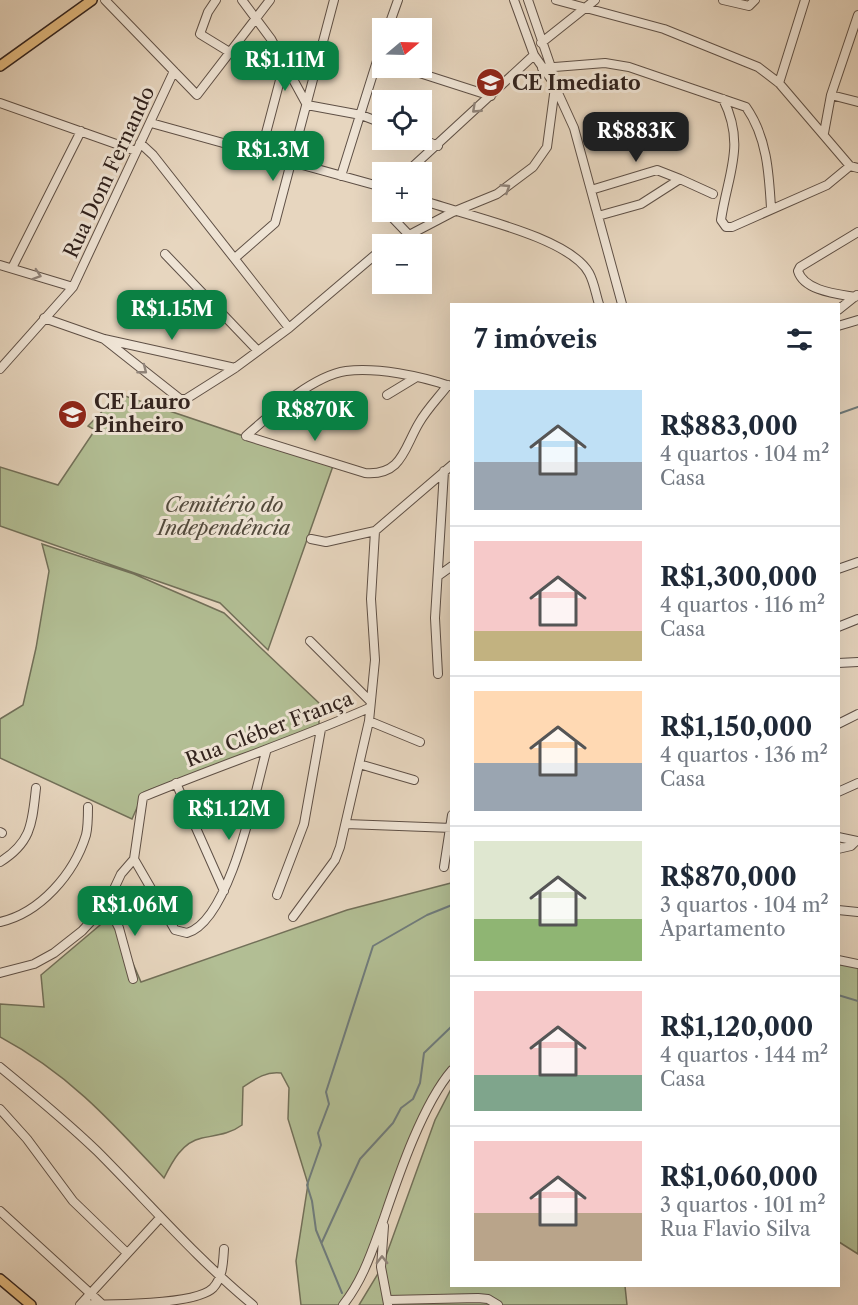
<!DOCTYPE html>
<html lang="pt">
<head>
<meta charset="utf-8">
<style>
  :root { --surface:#fff; --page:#f6f6f7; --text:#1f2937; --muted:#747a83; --line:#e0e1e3; --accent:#0b8043 }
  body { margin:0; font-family:"Libre Caslon Text",serif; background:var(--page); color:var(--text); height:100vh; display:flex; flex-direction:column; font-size:22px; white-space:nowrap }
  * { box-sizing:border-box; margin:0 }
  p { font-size:20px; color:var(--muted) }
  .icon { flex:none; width:33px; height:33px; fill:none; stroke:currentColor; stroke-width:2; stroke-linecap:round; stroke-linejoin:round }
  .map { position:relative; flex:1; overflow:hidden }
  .drawer { position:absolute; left:450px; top:303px; width:390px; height:984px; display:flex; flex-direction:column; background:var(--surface); border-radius:0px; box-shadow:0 6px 24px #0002 }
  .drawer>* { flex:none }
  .needle { width:39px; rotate:71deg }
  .controls { position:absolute; left:372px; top:18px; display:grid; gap:12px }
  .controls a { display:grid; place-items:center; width:60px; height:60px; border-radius:0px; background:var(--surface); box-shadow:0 6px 24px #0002; font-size:30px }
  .price { position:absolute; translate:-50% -51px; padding:0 14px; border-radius:12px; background:var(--accent); color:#fff; font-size:20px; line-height:39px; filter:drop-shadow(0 2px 3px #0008) }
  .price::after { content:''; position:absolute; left:50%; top:36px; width:18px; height:14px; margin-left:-9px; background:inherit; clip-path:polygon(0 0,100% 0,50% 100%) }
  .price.on { background:#222; color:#fff }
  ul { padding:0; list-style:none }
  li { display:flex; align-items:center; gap:18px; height:150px; padding:0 24px }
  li+li { border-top:2px solid var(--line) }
  li span { display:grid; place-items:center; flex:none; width:168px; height:120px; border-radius:0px; color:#555 }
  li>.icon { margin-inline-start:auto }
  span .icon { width:72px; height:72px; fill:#fffc; stroke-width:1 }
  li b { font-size:26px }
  h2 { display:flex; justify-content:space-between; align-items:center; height:72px; padding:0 24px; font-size:26px }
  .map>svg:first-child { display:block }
</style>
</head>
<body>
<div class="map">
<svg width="858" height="1305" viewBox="0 0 858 1305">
  <rect width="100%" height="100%" fill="#e7d6bf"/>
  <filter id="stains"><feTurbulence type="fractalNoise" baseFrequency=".00333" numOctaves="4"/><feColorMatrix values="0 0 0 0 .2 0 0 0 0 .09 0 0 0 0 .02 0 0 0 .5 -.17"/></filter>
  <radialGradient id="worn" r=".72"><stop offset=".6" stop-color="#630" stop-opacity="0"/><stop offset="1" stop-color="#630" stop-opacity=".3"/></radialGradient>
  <!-- green -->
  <path fill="#b2be94" stroke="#727059" stroke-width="1.5" d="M119 394 333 466 268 650 220 603 0 526V467L58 485 95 430 88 426Z
    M42 544 134 574 224 613 319 703V726L144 792 132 819 0 758V719L23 705 36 648 49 571Z
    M451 883V1067L432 1095 367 1267 340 1305H301L296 1261 308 1184 288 1119 289 1088 281 1073C266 1071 255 1079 243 1087L242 1125C230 1134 217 1135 202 1138 182 1142 172 1162 164 1178 111 1121 69 1074 0 1037V1004L44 1007 41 975 112 915 141 982 347 910Z
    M838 964 858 967V1254L839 1242Z
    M451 1089 452 1286H625L627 1305H359L382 1267 435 1120Z"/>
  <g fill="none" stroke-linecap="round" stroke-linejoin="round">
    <!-- stream -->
    <path stroke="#707c7c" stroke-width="2" d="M838 414 858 407
      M838 995 858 1001
      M322 1242 360 1159 393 1123 401 1108 413 1099 420 1083 424 1053 452 1026
      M342 1293 316 1230 312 1201 307 1185 321 1145 318 1133 329 1104 326 1092 373 946 427 915 452 905"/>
    <defs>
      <path id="minor" d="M105 0 197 95 270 0
        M216 0 208 12 200 34 231 53
        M242 0 271 39 307 105
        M514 0 534 55 553 82
        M528 0 551 67 553 82 574 128 622 304
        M556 0 664 29 758 67 779 83 850 166 858 168
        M723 0 749 6 755 0
        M388 28 398 0
        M541 43 595 0
        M404 68 491 96
        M542 68 605 63 629 67 746 107C767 137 769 173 771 208
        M779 83 805 0
        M831 95 858 102
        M723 99C746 145 728 173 721 220L726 227H732L827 185 850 166
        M0 103 136 151
        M307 105 361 115 382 123
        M151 123 382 187
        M824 133 831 95 858 15
        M422 139 438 146
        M140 143 153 155 289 328
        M261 152 284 65
        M407 172 534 55
        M341 176 382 45
        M591 190 657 170 680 179
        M422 200C462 215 569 236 589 273 594 282 596 295 599 304
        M382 202V203
        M387 212 409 235
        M598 216 641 204 680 179 713 194
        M392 244 453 212 497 194 533 167 547 147 555 87
        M165 254 258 351
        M235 258 275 223 334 0
        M0 265 73 287
        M12 268 81 131
        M855 297C838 294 804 291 798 271L800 267 858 232
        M838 310 857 295
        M44 318 104 339 235 368
        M838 326 858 320
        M104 339 180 399H186L235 368 289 328 382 249
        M0 369 73 287 174 71
        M387 395 415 378
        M246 436 365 473C402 476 404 448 419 423 427 409 439 397 448 385
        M246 436C271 414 312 376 346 371 377 367 420 376 450 386
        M311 539 326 542 375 531 452 465
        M838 569 858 562
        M438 576 452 566
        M838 627 858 619
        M310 641 370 701
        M838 663 858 662
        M438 674 435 618 444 471
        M369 721 420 742
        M838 724 858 714
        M359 764 414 780
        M176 783 224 891
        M838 792 858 783
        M346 824 452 828
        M0 832 2 833
        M838 837 857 841
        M838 849 851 846 856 841
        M134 859 175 930 187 933C230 921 255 792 266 752
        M0 862C32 842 32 823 36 788
        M444 867 452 815
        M277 895 304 824 321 729
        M107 904 119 928 133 979
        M838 910 858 912
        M293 917 335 860 340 847 369 721 375 660 371 599 375 531
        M0 922C40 913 74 874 86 835 88 827 88 816 88 807
        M838 960 858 964
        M0 973 34 964 54 953 82 931 107 904 121 874 134 859 143 797C218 766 294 741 369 708
        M0 1067C33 1094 66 1121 97 1151 149 1203 196 1258 253 1305
        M0 1109 27 1139 73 1201 127 1253
        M0 1211 103 1305
        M384 1226 381 1267 388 1304
        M388 1300 478 1298 488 1299 498 1305
        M81 1304C108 1305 196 1305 213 1288 223 1277 223 1263 224 1249
        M80 1305 159 1219
        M343 1305C363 1280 372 1251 383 1221 398 1177 422 1105 452 1070"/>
      <path id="major" d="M0 66 92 0
        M0 1279 31 1305"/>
    </defs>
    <!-- minor casing -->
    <use href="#minor" stroke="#5f5046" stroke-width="10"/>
    <!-- major casing -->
    <use href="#major" stroke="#32231e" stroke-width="12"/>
    <!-- minor -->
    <use href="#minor" stroke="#efe4d5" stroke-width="8"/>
    <!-- major -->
    <use href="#major" stroke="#e4bb80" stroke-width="9"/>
  </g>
  <!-- one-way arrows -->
  <defs><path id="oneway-chevron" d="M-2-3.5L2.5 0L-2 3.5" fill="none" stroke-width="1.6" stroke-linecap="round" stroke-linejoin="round" transform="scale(1.5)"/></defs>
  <g stroke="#90847a">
    <use href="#oneway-chevron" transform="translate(476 109) rotate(137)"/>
    <use href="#oneway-chevron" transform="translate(506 188) rotate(-33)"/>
    <use href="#oneway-chevron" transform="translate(37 275) rotate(18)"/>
    <use href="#oneway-chevron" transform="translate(143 370) rotate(38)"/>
    <use href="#oneway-chevron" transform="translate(382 1260) rotate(-90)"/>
  </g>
  <!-- icons -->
  <defs>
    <symbol id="school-disc" viewBox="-11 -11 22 22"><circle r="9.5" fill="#8f2418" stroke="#efe4d5"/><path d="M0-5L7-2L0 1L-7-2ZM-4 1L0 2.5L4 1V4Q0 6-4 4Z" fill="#fff"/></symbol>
  </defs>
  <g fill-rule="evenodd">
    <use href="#school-disc" x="474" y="66" width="33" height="33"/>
    <use href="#school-disc" x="56" y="398" width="33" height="33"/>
  </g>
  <g text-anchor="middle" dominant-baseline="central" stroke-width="6" stroke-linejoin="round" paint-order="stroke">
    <!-- poi labels -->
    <g font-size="20" font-weight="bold" fill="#32231e" stroke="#efe4d5" text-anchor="start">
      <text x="512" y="83">CE Imediato</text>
      <text x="94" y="402">CE Lauro<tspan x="94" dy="23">Pinheiro</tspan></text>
    </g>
    <!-- street labels -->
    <g font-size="20" fill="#32231e" stroke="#efe4d5">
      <text transform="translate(109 172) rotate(-65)">Rua Dom Fernando</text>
      <text transform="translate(269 729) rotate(-21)">Rua Cléber França</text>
    </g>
    <!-- park labels -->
    <g font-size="20" font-style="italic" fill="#524a3c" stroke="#efe4d5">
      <text x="224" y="505">Cemitério do<tspan x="224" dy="23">Independência</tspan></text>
    </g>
  </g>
  <rect width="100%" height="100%" filter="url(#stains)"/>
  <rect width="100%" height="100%" fill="url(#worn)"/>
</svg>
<div class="controls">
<a><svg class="needle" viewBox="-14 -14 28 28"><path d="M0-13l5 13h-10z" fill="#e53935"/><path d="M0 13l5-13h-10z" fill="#747a83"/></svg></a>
<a><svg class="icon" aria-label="locate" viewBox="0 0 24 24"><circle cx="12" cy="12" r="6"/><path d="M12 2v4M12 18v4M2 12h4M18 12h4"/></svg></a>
<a>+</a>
<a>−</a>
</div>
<b class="price" style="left:285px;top:92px">R$1.11M</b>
<b class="price on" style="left:636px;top:163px">R$883K</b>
<b class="price" style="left:273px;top:182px">R$1.3M</b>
<b class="price" style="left:172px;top:341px">R$1.15M</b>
<b class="price" style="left:315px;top:442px">R$870K</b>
<b class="price" style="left:229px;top:841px">R$1.12M</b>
<b class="price" style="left:135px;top:937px">R$1.06M</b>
<section class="drawer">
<h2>7 imóveis<svg class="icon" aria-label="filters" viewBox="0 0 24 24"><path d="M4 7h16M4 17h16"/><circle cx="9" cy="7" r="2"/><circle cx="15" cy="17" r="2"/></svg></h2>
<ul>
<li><span style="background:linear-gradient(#bfe0f5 60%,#9aa5b1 0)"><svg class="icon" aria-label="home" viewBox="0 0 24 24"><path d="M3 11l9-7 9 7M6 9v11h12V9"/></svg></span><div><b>R$883,000</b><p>4 quartos · 104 m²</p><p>Casa</p></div></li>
<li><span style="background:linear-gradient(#f6c9c9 75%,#c2b280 0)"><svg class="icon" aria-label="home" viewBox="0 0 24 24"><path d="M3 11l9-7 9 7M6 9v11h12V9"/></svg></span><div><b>R$1,300,000</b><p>4 quartos · 116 m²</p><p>Casa</p></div></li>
<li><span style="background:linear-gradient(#ffd9b3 60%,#9aa5b1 0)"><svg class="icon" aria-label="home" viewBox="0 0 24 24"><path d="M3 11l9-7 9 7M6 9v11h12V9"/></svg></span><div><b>R$1,150,000</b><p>4 quartos · 136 m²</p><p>Casa</p></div></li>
<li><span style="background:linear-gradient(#dfe7d0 65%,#8fb573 0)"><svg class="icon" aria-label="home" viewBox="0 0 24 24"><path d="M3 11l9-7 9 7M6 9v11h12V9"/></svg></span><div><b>R$870,000</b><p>3 quartos · 104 m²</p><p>Apartamento</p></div></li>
<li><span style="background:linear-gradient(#f6c9c9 70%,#7fa58c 0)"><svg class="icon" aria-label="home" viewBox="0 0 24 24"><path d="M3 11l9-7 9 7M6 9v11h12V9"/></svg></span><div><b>R$1,120,000</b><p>4 quartos · 144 m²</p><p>Casa</p></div></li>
<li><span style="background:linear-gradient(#f6c9c9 60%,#b9a48a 0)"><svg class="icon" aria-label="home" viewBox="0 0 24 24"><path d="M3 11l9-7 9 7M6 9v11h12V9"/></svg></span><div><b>R$1,060,000</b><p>3 quartos · 101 m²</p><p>Rua Flavio Silva</p></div></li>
</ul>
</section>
</div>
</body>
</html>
